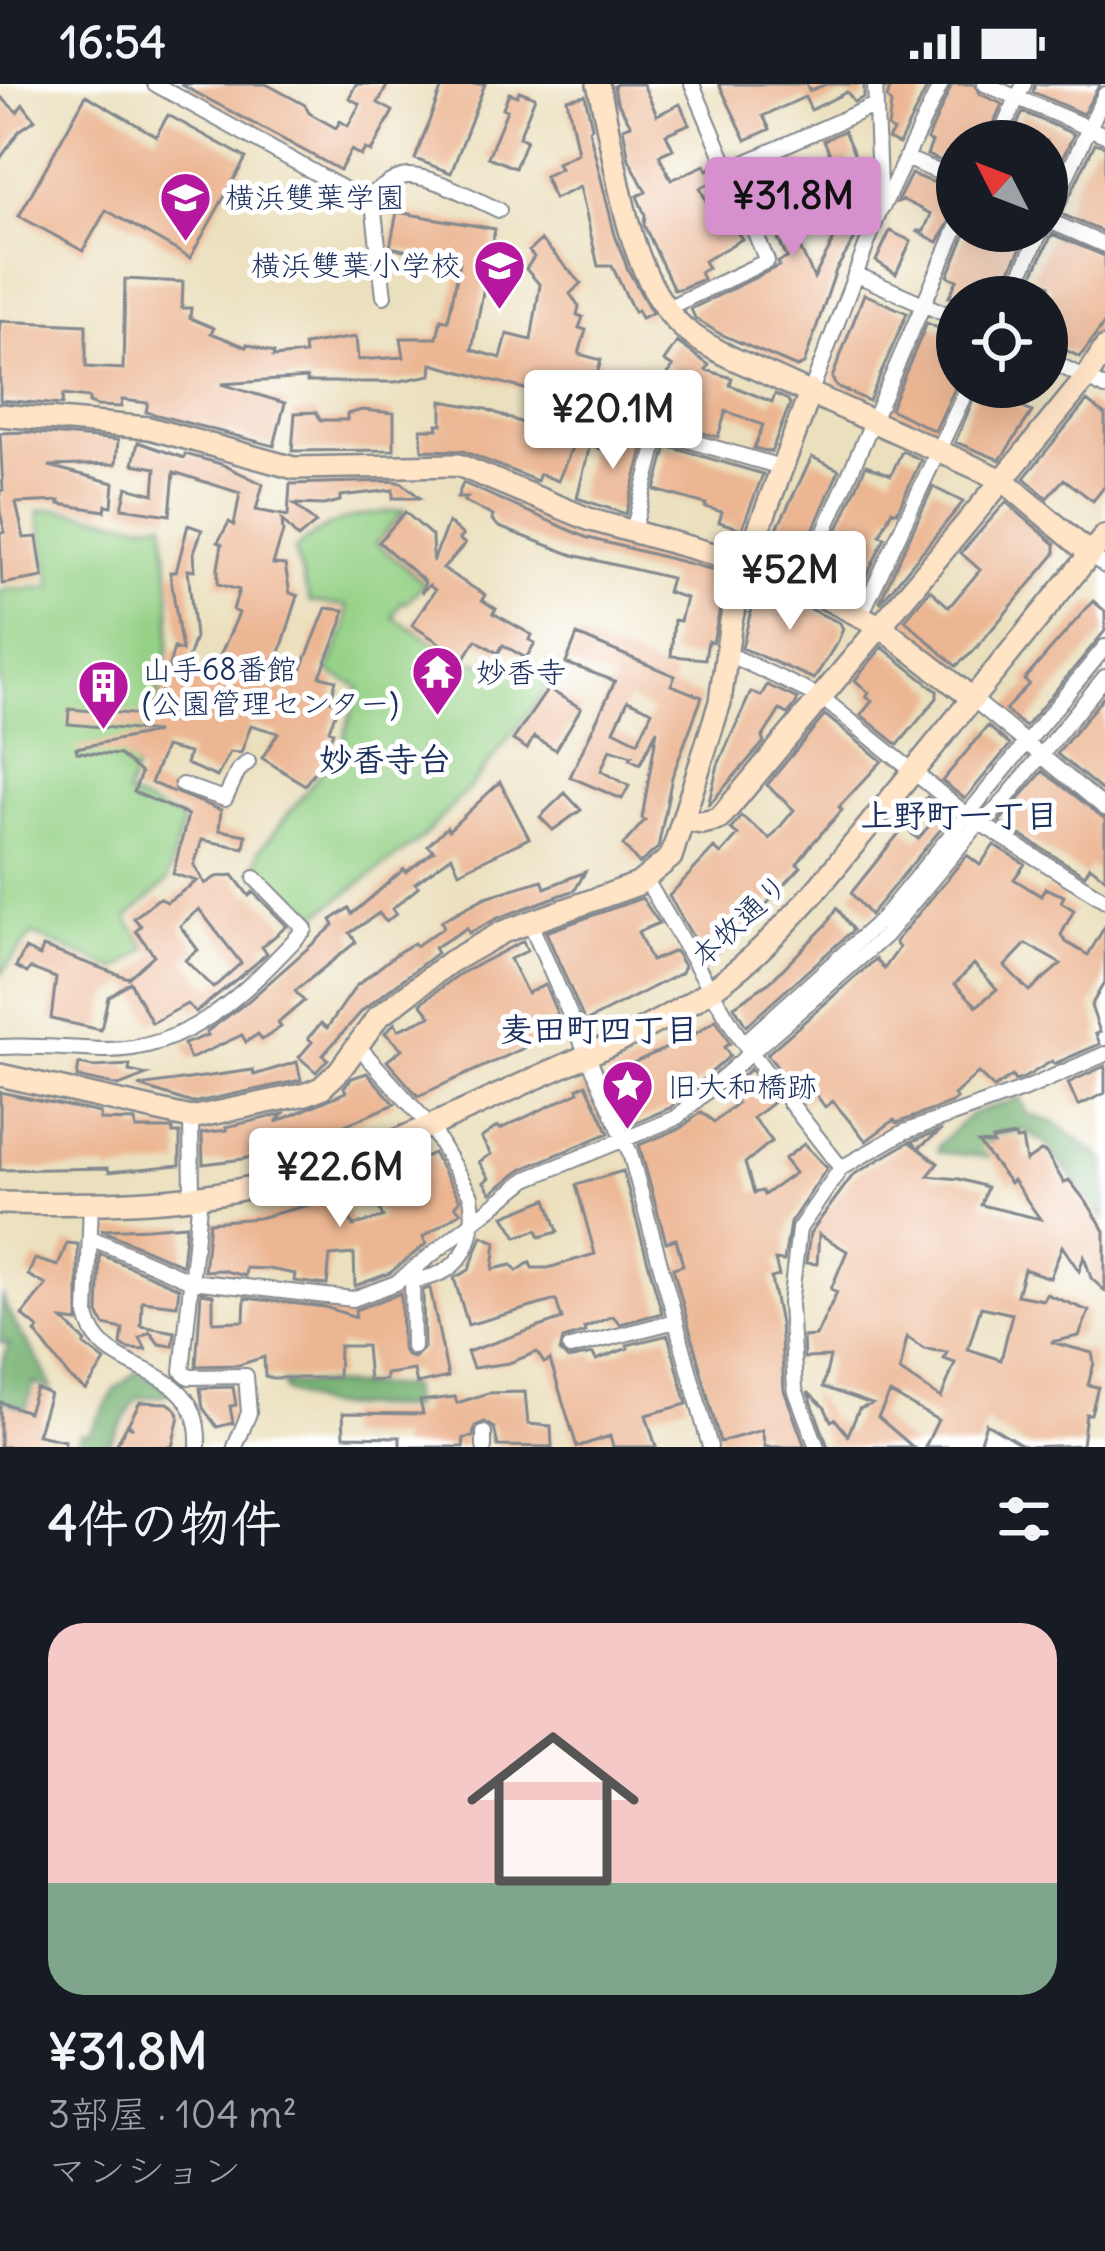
<!DOCTYPE html>
<html lang="ja">
<head>
<meta charset="utf-8">
<style>
  :root { --surface:#171b24; --page:#20242c; --text:#f1f3f6; --muted:#9ea1a6; --accent:#d690ce }
  body { margin:0; font-family:Delius,"Klee One",sans-serif; background:var(--page); color:var(--text); height:100vh; display:flex; flex-direction:column; font-size:45px; white-space:nowrap }
  * { box-sizing:border-box; margin:0 }
  p { font-size:39px; color:var(--muted) }
  .icon { flex:none; width:66px; height:66px; fill:none; stroke:currentColor; stroke-width:2; stroke-linecap:round; stroke-linejoin:round }
  .map { position:relative; height:1363px; overflow:hidden }
  .panel { display:flex; flex-direction:column; background:var(--surface); flex:1 }
  .panel>* { flex:none }
  .needle { width:78px; rotate:312deg }
  .controls { position:absolute; left:936px; top:36px; display:grid; gap:24px }
  .controls a { display:grid; place-items:center; width:132px; height:132px; border-radius:50%; background:var(--surface); box-shadow:0 12px 48px #0002; font-size:60px }
  .price { position:absolute; translate:-50% -102px; padding:0 27px; border-radius:12px; background:#fff; color:#222; font-size:39px; line-height:78px; filter:drop-shadow(0 3px 6px #0008) }
  .price::after { content:''; position:absolute; left:50%; top:72px; width:36px; height:27px; margin-left:-18px; background:inherit; clip-path:polygon(0 0,100% 0,50% 100%) }
  .price.current { background:var(--accent); color:#111 }
  ul { padding:0; list-style:none }
  li { display:grid; align-content:center; gap:24px; height:636px; padding:0 48px }
  li span { display:grid; place-items:center; height:372px; border-radius:36px; color:#555 }
  li>.icon { margin-inline-start:auto }
  span .icon { width:216px; height:216px; fill:#fffc; stroke-width:1 }
  li b { font-size:51px }
  h2 { display:flex; justify-content:space-between; align-items:center; height:144px; padding:0 48px; font-size:51px }
  .status { display:flex; justify-content:space-between; align-items:center; height:84px; padding:0 60px; background:var(--surface); direction:ltr }
  .status svg { height:33px; fill:currentColor }
  .map>svg:first-child { display:block }
</style>
</head>
<body>
<div class="status"><b>16:54</b><svg viewBox="0 0 49 12"><path d="M0 12V9h3v3zM5 12V6h3v6zM10 12V3h3v9zM15 12V0h3v12zM26 1h20v11H26zM47 4h2v5h-2z"/></svg></div>
<div class="map">
<svg width="1105" height="1363" viewBox="0 0 1105 1363">
  <rect width="100%" height="100%" fill="#fff"/>
  <filter id="ink" filterUnits="userSpaceOnUse"><feTurbulence type="fractalNoise" baseFrequency=".00833" numOctaves="2"/><feDisplacementMap in="SourceGraphic" scale="24" xChannelSelector="R" yChannelSelector="G"/><feConvolveMatrix kernelMatrix="1 2 1 2 8 2 1 2 1" color-interpolation-filters="sRGB"/></filter>
  <filter id="wash" filterUnits="userSpaceOnUse"><feTurbulence type="fractalNoise" baseFrequency=".004" numOctaves="4" result="noise"/><feDisplacementMap in="SourceGraphic" scale="48" xChannelSelector="R" yChannelSelector="G"/><feGaussianBlur stdDeviation="2.7" result="paint"/><feColorMatrix in="noise" values="0 0 0 0 0 0 0 0 0 0 0 0 0 0 0 0 0 1.4 0 .05"/><feComposite in="paint" operator="in"/></filter>
  <g filter="url(#wash)">
    <rect width="100%" height="100%" fill="#ebe0be"/>
    <!-- green -->
    <path fill="#95d186" stroke="#588072" stroke-width="3" d="M56 425 143 440 164 437C167 477 173 518 169 559 163 611 143 662 127 711L183 736 167 798 127 834 147 865 118 886 32 850 0 891V506L52 503 38 427Z
      M405 426 376 459 424 499 406 519 402 517 393 533 462 576 557 593 471 702 421 755 306 839 254 789 260 766 341 663 359 603 328 588 346 542 347 522 310 518 294 466C331 433 356 431 405 426Z"/>
    <!-- forest -->
    <path fill="#78b373" stroke="#4a7168" stroke-width="3" d="M1020 1014 1027 1030 1056 1039 1105 1077V1136L1044 1058 1024 1046 990 1052 994 1074 938 1068 939 1061 971 1030Z
      M2 1210C10 1245 40 1267 51 1305L34 1299 26 1325 0 1315V1286L9 1260 0 1258Z
      M137 1287 171 1306 163 1312 137 1314 107 1363H77L80 1350H89L115 1306Z
      M283 1299 410 1303 412 1324 322 1322 285 1307Z"/>
    <g id="blocks">
      <!-- building -->
      <path fill="#ecb693" fill-rule="evenodd" d="M180 0H266L305 21 309 29 336 44 340 37 348 42 360 20 349 14 356 0H388L378 19 393 27 371 68 365 65 361 72 351 66 340 86Z
        M443 0H485L451 89 415 75Z
        M617 0H643L657 31 680 20 689 40 666 50 673 65 659 71 671 96 705 81 707 86 715 83 720 95 700 104 718 142 729 137 742 155 704 177 708 184 700 188 703 195 682 204 674 206 644 141 645 131 637 112 646 108 629 75 623 44 631 41 617 17 614 2Z
        M719 0H807L809 7 826 0H864V13L854 18 847 8 811 26 805 13 763 32 770 45 746 56Z
        M886 0H929L899 60 888 55 893 47 888 44 891 20 887 14 891 2 886 4Z
        M952 0H974L980 10 1002 20 986 57H957V84L927 71 932 58 927 56Z
        M1035 0H1100L1083 30 1033 8Z
        M519 7 535 13 519 53 526 56 515 84 488 73 507 26 503 24 509 9 517 12Z
        M86 11 156 52 168 31 246 74 190 174 106 126 83 167 19 132Z
        M585 11 592 43 589 46 615 151 628 186 652 229 641 234 637 226 634 228 612 182H598L580 103 554 115 544 92 560 85 557 79 578 69 567 15Z
        M0 12 17 28 23 20 35 36 19 47 0 75Z
        M1023 28 1074 50 1047 107V57H1009Z
        M844 47 855 72 847 75 861 102 851 107 863 134 842 144 856 153 836 186 804 280 797 283 720 250 695 234 691 225 779 182 778 178 787 174 763 123 758 126 751 111 776 99 770 86 783 80 785 83 802 76 809 93 834 80 824 56ZM845 136 840 144 814 194 798 159Z
        M1095 59 1105 62V149L1061 130Z
        M911 90 957 107V124L938 158 916 147H924L931 130 903 116 897 118Z
        M397 128 495 145 472 266 501 274 507 250 531 256 540 201 526 185 534 173 529 167 541 156 581 199 570 210 579 222 577 231 583 233 579 244 586 246 579 270 601 276 588 322 432 280 431 291 395 298H307V294L221 300 285 319 274 362 146 328 148 319 122 316 121 323 97 322 89 319V314L63 311 62 321 0 316V237L86 241V283L123 285 125 195 183 198 182 224H191L190 234 214 244 211 249 246 263 247 260 274 269 273 273 305 270 304 261 356 253 358 276 404 273 401 254H437L441 235 448 237 460 178 390 163Z
        M890 147 911 157 896 190 876 177Z
        M967 147H1029L997 213H949L957 196 948 192Z
        M1052 150 1105 172V238L1080 273 1047 257 1050 201 1032 193Z
        M864 210 907 229 869 317 836 302 832 294Z
        M927 239 957 253V300L935 347 890 325Z
        M677 258 709 281 706 286 732 294 730 301 772 318 775 310 788 316 790 320 771 368 754 364 763 341 726 327 718 353 658 337 659 330 665 332 677 302 668 290 673 283 664 277Z
        M979 303H1017L1010 318 1032 328 1000 376 955 358Z
        M442 317 486 325 574 359 558 397 540 390 537 397 463 367 422 366 421 345H438L437 340H442Z
        M1087 317 1105 331V402L1093 417 1064 395 1047 414 1024 394Z
        M362 326 394 329V366L292 367 295 329 316 328 321 336H347V330Z
        M627 344 647 350 626 430 577 414 590 361 604 366 607 354 624 359Z
        M26 348 118 356 116 380 49 382 114 399 112 422 106 421 105 427 59 420 60 417 16 419 24 454 37 453 43 493 2 500 0 449 5 448 0 428V407L3 406 0 349Z
        M138 358 184 374 185 370 221 380 263 400 256 426 288 432 290 400 392 397 402 399 420 414H393V406L340 412V417L324 421 294 420 316 439 298 454 282 436 283 448 273 480 285 481 290 509 298 512 277 578 302 584 326 524 344 526 342 539 320 592 336 596 331 616 339 619 329 646 333 648 318 682 305 701 262 674 278 649 251 641 241 669 230 668 217 693 186 680 189 669 165 663 151 699 221 726 219 746 246 751 244 764 202 756 194 781 205 800 216 793 233 791 249 812 253 808 287 842 262 863 267 869 254 881 196 928 187 920 152 939 130 898 108 913 101 946 51 935 56 894 30 884 27 889 16 883 25 865 40 872 43 863 128 894 154 871 136 847 141 842 134 834 159 814 167 818 197 797 173 790 188 731 134 708 141 689 120 671 77 668 76 664 157 648 68 640 69 625 155 632 174 564 182 567 170 488H176L188 441 202 446 194 468 195 486H188L195 553 183 590 209 597 239 529 233 526 239 506 218 500V484L222 460 218 458 229 438 234 441 240 409 174 388 170 431 122 424 127 403 154 410 156 384 133 380ZM199 825 241 879 213 904 185 876 198 866 180 842Z
        M667 362 763 390 742 445 719 438 722 428 705 423 706 420 655 406Z
        M902 367 921 376 897 428 892 426 880 451 885 453 859 509 817 493 866 381 891 391Z
        M812 373 839 386 798 481 771 471 768 463Z
        M463 399 588 454 723 488 727 492 713 558 708 557 705 575 671 572 674 536 680 537 686 514 667 508 671 494 573 471 499 443 492 436 493 432 464 417 467 414H457Z
        M933 403 963 418 881 518 880 517Z
        M1006 418 1055 460V470L973 568 956 582 905 536 930 506 949 523 980 486 961 469Z
        M405 428 432 452 433 478 448 438 463 451 459 455 465 460 443 485 485 511 482 516 496 525 493 529 532 551 529 556 535 559 526 574 503 561 498 569 476 556 464 575 412 541 435 506 429 501 421 509 425 498 379 458Z
        M757 501 840 539 843 545 838 557 814 595 742 564Z
        M1093 517 1105 527V547L1025 643 1005 626 1029 600 1024 596Z
        M577 551 675 592 671 601 702 613 672 693 658 764 639 780 623 761 645 736 642 734 657 646 640 680 630 675 632 672 610 665 601 687 629 702 622 715 570 693 615 597 566 579ZM628 616 652 627 638 658 614 646Z
        M882 563 937 607V614L898 661 861 631 872 617 866 613 869 609 855 596Z
        M767 601 798 615 795 621 788 630 780 626 762 654 764 658 708 722 718 681 751 608 761 612Z
        M548 605 581 624 556 666 534 653 527 665 513 656Z
        M1105 611V709L1057 670Z
        M825 631 882 677 839 723 842 726 812 760 797 780 801 783 788 797 735 854 710 873 704 872 669 812 714 764 721 770 738 751 731 745 741 732 770 755 794 726 767 701Z
        M988 642 1010 661 965 715 942 697Z
        M1043 687 1105 735V794L1090 782 1085 791 999 738Z
        M500 698 529 754 459 788 452 772 415 799 419 803 392 825 396 830 386 838 379 829 350 849 356 858 295 907 304 917 278 939 281 943 262 956 258 950 246 958 242 951 190 975 184 960 208 951 206 948 247 918 334 841 331 836 349 824 352 830 404 785 406 788 434 767 428 761 447 743 449 746Z
        M565 709 581 726 553 746 540 733Z
        M927 713 951 733 870 831 851 809 904 743 918 755 935 735 920 723Z
        M994 761 1025 780 1014 795 1041 812 1045 804 1064 812 1061 818 1074 826 1061 851 1066 858 1088 871 1105 842V897L1091 922 1100 948 1096 950 1100 960 1054 980 1052 977 1024 994 1015 997 1012 992 994 1004 978 989 954 1011 957 1015 952 1019 897 1039 894 1036 866 1057 833 1017 825 1023 815 1009 804 1018 767 970 876 875 884 885 899 864 895 858 967 771 980 781ZM1026 860 1061 880 1029 907 1005 882ZM974 880 997 905 977 922 955 900Z
        M585 788 575 806 498 834 469 849 467 844 434 864 437 869 363 926 323 971 328 975 316 988 299 973 312 958 308 954 321 939 327 944 356 902 399 868 414 859 416 862 444 843 441 837 486 813 542 796 545 804Z
        M642 814 659 839 638 848 651 877 675 867 684 882 681 889 585 938 546 848Z
        M837 824 853 846 746 942 734 922 770 898 826 841Z
        M523 857 527 867 510 875 527 909 545 901 564 946 418 1012 387 977 402 965 385 949 395 939 398 946 431 932 421 919 458 891Z
        M716 936 730 960 724 963 730 972 670 1024 630 1041 608 990 689 954Z
        M297 978 301 996 192 1019 139 1002 253 986 254 991Z
        M79 980 93 983 130 981 129 987 147 991 119 1002 77 993Z
        M1105 982V1009L1078 1022 1068 999Z
        M750 985 775 1017 753 1034 772 1057 745 1079 754 1109 762 1107 764 1111 795 1089 784 1075 804 1060 827 1084 790 1139 784 1177 775 1176 779 1192 771 1194 780 1240 784 1306 805 1363H765L762 1346 720 1358 673 1184 683 1181 676 1155 666 1158 639 1061 681 1044 701 1028 714 1038 737 1019 726 1006Z
        M367 989 395 1020 310 1056 243 1075 203 1080 202 1049 227 1046 226 1043 283 1030 276 1038 346 1008 344 1003 352 994Z
        M586 1000 609 1049 522 1085 491 1109 484 1098 489 1094 479 1078 491 1070 481 1054 498 1042 500 1045 579 1008 578 1004Z
        M0 1008 100 1029V1036L135 1037 136 1045H173V1049H180V1081L109 1088 108 1084 0 1086Z
        M942 1046 918 1064 938 1079 928 1092 959 1095 987 1103 981 1121 1040 1135 1013 1096 1010 1099 978 1059 993 1060 992 1056 1015 1052 1016 1056 1022 1055 1026 1077 1041 1067 1046 1069 1064 1099 1069 1096 1088 1120 1105 1147V1207L1091 1194 1084 1172 1079 1187 1062 1162 1050 1194 1024 1185 1017 1211 1043 1216 1046 1210 1089 1227 1079 1252 1051 1258 1092 1269 1094 1279 1088 1301 1098 1303 1091 1330H1086L1082 1361 1026 1363 986 1339 978 1363H925L938 1336 890 1309 878 1333 913 1363H828L808 1308 825 1324 831 1337 835 1335 848 1351 859 1325 872 1320 823 1303 830 1273 804 1274 803 1253 816 1252 837 1208 831 1205 847 1167 819 1150 817 1180 806 1179 810 1149 853 1091 909 1058 918 1064 912 1057ZM981 1223 1012 1230 1001 1276 968 1265ZM907 1253 924 1265 947 1268 944 1275 955 1279 941 1314 900 1287Z
        M433 1069 460 1116 455 1122 461 1128 423 1153 426 1160 390 1189 355 1202 354 1170 330 1172 327 1201 294 1197 295 1190 269 1185 246 1184 245 1192 221 1186 204 1187 209 1138 259 1134 343 1112 353 1142 383 1133 369 1101Z
        M623 1087 662 1229 620 1240 613 1232 584 1244 585 1248 563 1255 560 1268 568 1275 593 1270 596 1276 628 1264 627 1261 668 1251 687 1320 646 1331 656 1363H613L610 1352 577 1363 550 1276 544 1279 537 1268 509 1279 473 1284 467 1268 562 1235 556 1216 468 1241 454 1194 469 1186 482 1152 496 1158 493 1185 512 1181 517 1187 530 1178 532 1184H548L595 1170 576 1101Z
        M547 1115 558 1148 540 1153 537 1146 517 1153 504 1132Z
        M186 1141 182 1181 101 1146 148 1144Z
        M67 1159 78 1160V1238L63 1236 86 1258 84 1261 105 1277 86 1306 70 1294 35 1248 39 1245 22 1231 46 1201 28 1191 35 1175 58 1182Z
        M100 1170 179 1204 177 1221 142 1217 141 1242 175 1248 173 1262 159 1260 150 1248 140 1254 146 1266 129 1265 121 1261 123 1245 104 1241 98 1229Z
        M430 1204 448 1293 417 1300 414 1286 386 1290V1296L369 1297 366 1262H339L338 1294H272L265 1292 264 1273 239 1281 196 1282 201 1209 213 1211V1238L244 1237 245 1214 325 1223 356 1233 355 1226 401 1209 402 1264 407 1272 414 1274 424 1264 423 1206Z
        M233 1303 236 1321 230 1322 233 1339 217 1343 203 1324 200 1304Z
        M36 1304 50 1310 37 1351 65 1357 64 1363H0V1318L28 1328Z
        M525 1308 528 1340 551 1342 552 1363 498 1362 494 1344 485 1338 475 1342 473 1353 464 1354 463 1363H400V1353L344 1352 343 1329 423 1330 420 1317 455 1313 457 1319 488 1309Z
        M140 1318 168 1319 175 1324 179 1332 172 1363H115L127 1341 133 1344 128 1340Z"/>
    </g>
  </g>
  <g filter="url(#ink)">
    <use href="#blocks" fill-opacity="0" stroke="#83888e" stroke-width="3"/>
    <g fill="none" stroke-linecap="round" stroke-linejoin="round">
      <defs>
        <path id="street" d="M155 0 355 111C378 115 387 93 408 92 432 91 476 116 499 126
          M985 0 1105 51
          M997 57 1024 0
          M908 75 957 96
          M729 86 875 21
          M372 111 384 212
          M883 122 941 0
          M1047 134 1105 10
          M1047 136 1105 161
          M855 190 957 235
          M1010 213 1041 147
          M667 224 767 177 692 0
          M1047 275 1105 304
          M811 307 880 126 875 0
          M633 447 659 348 781 383
          M1090 470 1105 482
          M801 502 957 143
          M861 531 968 303
          M728 570 822 614 967 731 1105 816
          M973 615 1105 724
          M182 701 225 715 238 687 248 678
          M646 796 739 953 841 1084
          M530 839 630 1069 710 1363
          M744 959 881 836 1105 563
          M357 961 430 1042 471 1112C478 1153 464 1188 421 1195L412 1188 413 1263
          M0 963C35 961 68 965 103 966 191 968 249 904 305 845L255 794
          M191 1034 192 1113
          M200 1112 182 1287 189 1293 246 1292 249 1329 235 1363
          M91 1118 87 1231C102 1300 202 1271 198 1363
          M98 1157 191 1197 353 1215 396 1199 527 1095 676 1034 885 852 974 745 999 723 1105 593
          M570 1264 676 1237
          M484 1349V1363
          M817 1363 795 1305 790 1220 799 1145 841 1084 904 1048 1028 1004 1105 970"/>
        <path id="secondary" d="M598 0C617 74 622 170 671 231 687 251 710 263 732 274L1003 396 1090 470
          M0 331 149 344 294 384 458 381 591 436 746 479 801 502 880 542 973 615
          M685 736 702 739 719 735 1010 387 1087 293 1105 264
          M0 991 191 1034 306 1010 321 1004 339 987 378 933 450 878 503 848 638 800 671 773 720 618 731 537 746 479 811 307
          M0 1119C78 1120 160 1121 237 1106 342 1087 439 1038 536 994 596 967 660 941 715 903 753 876 783 843 814 809L1105 452"/>
      </defs>
      <!-- street casing -->
      <use href="#street" stroke="#83888e" stroke-width="18"/>
      <!-- secondary casing -->
      <use href="#secondary" stroke="#83888e" stroke-width="26"/>
      <!-- street -->
      <use href="#street" stroke="#fff" stroke-width="14"/>
      <!-- secondary -->
      <use href="#secondary" stroke="#ffe4c6" stroke-width="21"/>
    </g>
  </g>
  <!-- icons -->
  <defs>
    <symbol id="school-pin" viewBox="-11 -11 22 30"><path d="M0 17L-7.5 6A9.5 9.5 0 1 1 7.5 6Z" fill="#b5179e" stroke="#fff"/><path d="M0-5L7-2L0 1L-7-2ZM-4 1L0 2.5L4 1V4Q0 6-4 4Z" fill="#fff"/></symbol>
    <symbol id="temple-pin" viewBox="-11 -11 22 30"><path d="M0 17L-7.5 6A9.5 9.5 0 1 1 7.5 6Z" fill="#b5179e" stroke="#fff"/><path d="M0-6L5-2H3V0L6.5 2.5H4V6H1.5V3h-3V6H-4V2.5H-6.5L-3 0V-2H-5Z" fill="#fff"/></symbol>
    <symbol id="building-pin" viewBox="-11 -11 22 30"><path d="M0 17L-7.5 6A9.5 9.5 0 1 1 7.5 6Z" fill="#b5179e" stroke="#fff"/><path d="M-4-6H4V6H1V3H-1V6H-4ZM-2.5-4.3h1.7v1.8h-1.7ZM.8-4.3h1.7v1.8H.8ZM-2.5-1h1.7V.8h-1.7ZM.8-1h1.7V.8H.8Z" fill="#fff"/></symbol>
    <symbol id="sight-pin" viewBox="-11 -11 22 30"><path d="M0 17L-7.5 6A9.5 9.5 0 1 1 7.5 6Z" fill="#b5179e" stroke="#fff"/><path d="M0-6L1.8-2.2L6-1.7L2.9 1.2L3.7 5.4L0 3.3L-3.7 5.4L-2.9 1.2L-6-1.7L-1.8-2.2Z" fill="#fff"/></symbol>
  </defs>
  <g fill-rule="evenodd">
    <use href="#school-pin" x="156" y="84" width="59" height="81"/>
    <use href="#school-pin" x="470" y="152" width="59" height="81"/>
    <use href="#temple-pin" x="408" y="558" width="59" height="81"/>
    <use href="#building-pin" x="74" y="572" width="59" height="81"/>
    <use href="#sight-pin" x="598" y="972" width="59" height="81"/>
  </g>
  <g text-anchor="middle" dominant-baseline="central" stroke-width="10" stroke-linejoin="round" paint-order="stroke">
    <!-- poi labels -->
    <g font-size="30" fill="#1b2f5e" stroke="#fff" text-anchor="start">
      <text x="225" y="113">横浜雙葉学園</text>
      <text x="461" y="181" text-anchor="end">横浜雙葉小学校</text>
      <text x="142" y="585">山手68番館<tspan x="142" dy="34">(公園管理センター)</tspan></text>
      <text x="476" y="588">妙香寺</text>
      <text x="667" y="1002">旧大和橋跡</text>
    </g>
    <!-- street labels -->
    <g font-size="30" fill="#1b2f5e" stroke="#fff">
      <text transform="translate(739 836) rotate(-43)">本牧通り</text>
    </g>
    <!-- neighbourhood labels -->
    <g font-size="33" font-weight="bold" fill="#1b2f5e" stroke="#fff">
      <text x="385" y="675">妙香寺台</text>
      <text x="959" y="731">上野町一丁目</text>
      <text x="599" y="945">麦田町四丁目</text>
    </g>
  </g>
</svg>
<div class="controls">
<a><svg class="needle" viewBox="-14 -14 28 28"><path d="M0-13l5 13h-10z" fill="#e53935"/><path d="M0 13l5-13h-10z" fill="#9ea1a6"/></svg></a>
<a><svg class="icon" aria-label="locate" viewBox="0 0 24 24"><circle cx="12" cy="12" r="6"/><path d="M12 2v4M12 18v4M2 12h4M18 12h4"/></svg></a>
</div>
<b class="price current" style="left:793px;top:175px">¥31.8M</b>
<b class="price" style="left:613px;top:388px">¥20.1M</b>
<b class="price" style="left:790px;top:549px">¥52M</b>
<b class="price" style="left:340px;top:1146px">¥22.6M</b>
</div>
<section class="panel">
<h2>4件の物件<svg class="icon" aria-label="filters" viewBox="0 0 24 24"><path d="M4 7h16M4 17h16"/><circle cx="9" cy="7" r="2"/><circle cx="15" cy="17" r="2"/></svg></h2>
<ul>
<li><span style="background:linear-gradient(#f6c9c9 70%,#7fa58c 0)"><svg class="icon" aria-label="home" viewBox="0 0 24 24"><path d="M3 11l9-7 9 7M6 9v11h12V9"/></svg></span><div><b>¥31.8M</b><p>3部屋 · 104 m²</p><p>マンション</p></div></li>
</ul>
</section>
</body>
</html>
